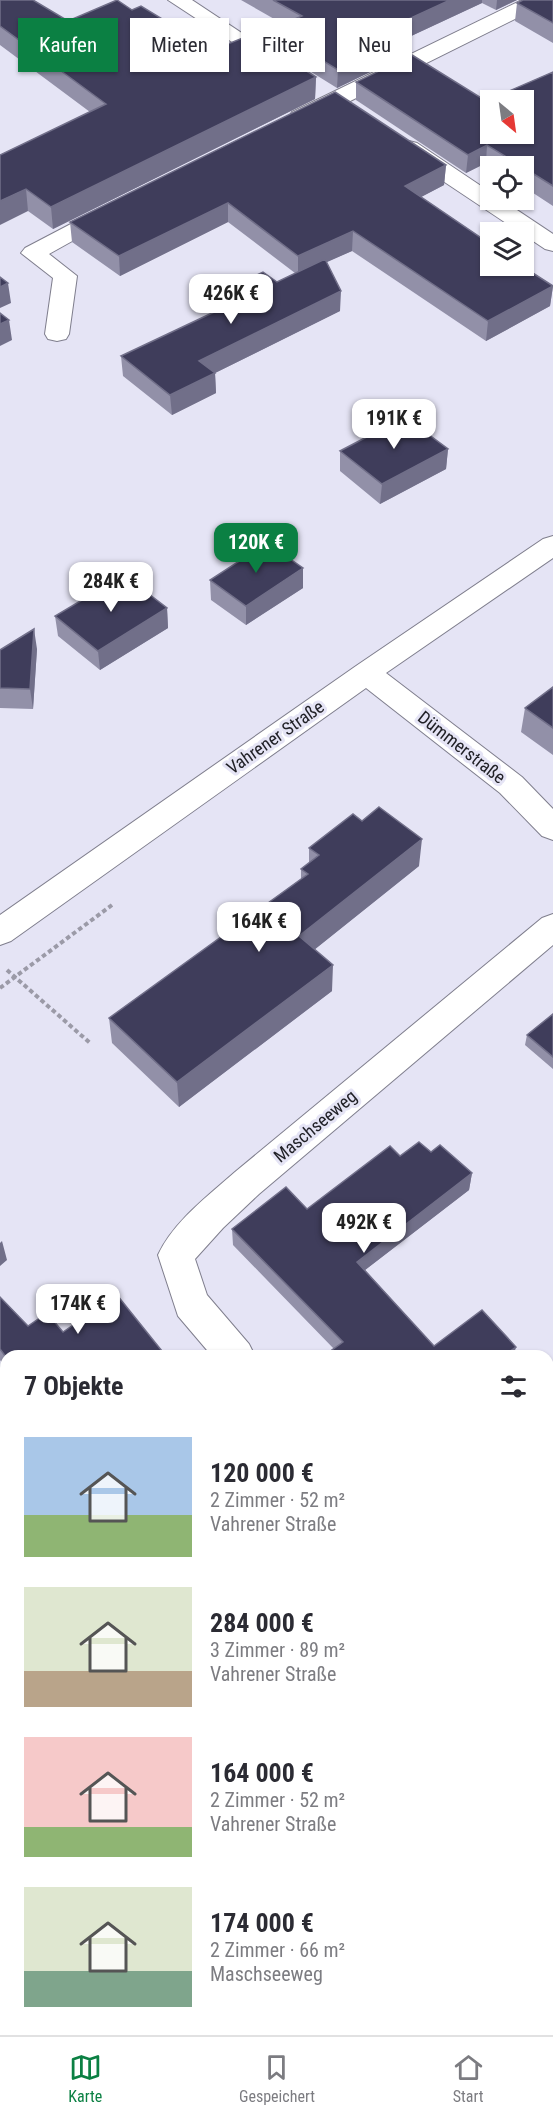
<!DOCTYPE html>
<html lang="de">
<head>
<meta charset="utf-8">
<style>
  :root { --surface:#fff; --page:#f2f2f3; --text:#2b2b33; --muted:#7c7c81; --line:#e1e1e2; --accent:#0b8043 }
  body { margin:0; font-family:"Roboto Condensed",sans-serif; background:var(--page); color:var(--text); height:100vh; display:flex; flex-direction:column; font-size:22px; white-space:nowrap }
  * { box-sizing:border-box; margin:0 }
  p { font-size:20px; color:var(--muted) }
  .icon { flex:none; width:33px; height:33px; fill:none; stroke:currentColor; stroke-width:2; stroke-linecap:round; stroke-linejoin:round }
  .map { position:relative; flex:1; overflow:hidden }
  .sheet { position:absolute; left:0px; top:1350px; width:554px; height:686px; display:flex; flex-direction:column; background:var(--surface); border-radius:18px 18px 0 0; box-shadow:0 2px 4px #0004 }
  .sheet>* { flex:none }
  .guide { position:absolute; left:18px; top:18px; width:518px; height:54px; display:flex; gap:12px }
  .needle { width:39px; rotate:151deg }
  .buttons { position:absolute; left:480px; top:90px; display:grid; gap:12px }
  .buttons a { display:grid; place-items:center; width:54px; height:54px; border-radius:0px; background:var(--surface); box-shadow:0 2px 4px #0004; font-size:30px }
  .price { position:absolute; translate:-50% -51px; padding:0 14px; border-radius:12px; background:#fff; color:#222; font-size:20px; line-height:39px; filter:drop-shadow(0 2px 3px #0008) }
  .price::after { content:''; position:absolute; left:50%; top:36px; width:18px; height:14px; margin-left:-9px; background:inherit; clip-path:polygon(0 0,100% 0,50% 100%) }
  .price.current { background:var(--accent); color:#fff }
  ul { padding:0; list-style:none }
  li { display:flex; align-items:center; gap:18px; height:150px; padding:0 24px }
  li span { display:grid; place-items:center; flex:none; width:168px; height:120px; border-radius:0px; color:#555 }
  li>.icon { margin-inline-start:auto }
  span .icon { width:72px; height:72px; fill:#fffc; stroke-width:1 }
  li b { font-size:26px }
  h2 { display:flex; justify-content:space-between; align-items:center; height:72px; padding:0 24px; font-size:26px }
  .chip { padding:0 21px; border-radius:0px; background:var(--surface); box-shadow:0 2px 4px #0004; font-size:21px; line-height:54px }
  .chip.current { background:var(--accent); color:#fff }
  .dock { display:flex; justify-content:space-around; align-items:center; height:84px; border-top:2px solid var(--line); background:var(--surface); font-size:16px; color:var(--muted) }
  .dock a { display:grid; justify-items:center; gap:3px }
  .dock .current { color:var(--accent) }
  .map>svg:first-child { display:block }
</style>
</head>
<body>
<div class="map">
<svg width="553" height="2035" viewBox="0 0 553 2035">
  <rect width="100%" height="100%" fill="#e5e4f5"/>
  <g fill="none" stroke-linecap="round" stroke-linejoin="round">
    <defs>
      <path id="street" d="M168 0H192L287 63 284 67H270Z
        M522 0H548L545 4 308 122H292L289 117 292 112Z
        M409 141 417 143 490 192V200H502L553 234V251L545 249 401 153 398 148 401 143Z
        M111 203 119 205 122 210 119 215 49 254 77 276 69 334 66 339 57 341 48 339 45 334 53 278 21 253 25 248Z
        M553 536V558L386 673 522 777 553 809V840L542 836 500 793 366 688 11 941 0 945V915L356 666 543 539Z
        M553 914V945L259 1194 223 1228 195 1259 207 1295 249 1344 255 1356H212L178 1316 158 1255C173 1222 208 1196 235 1172L542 918Z
        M548 1695 553 1697V1744L548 1742Z"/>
    </defs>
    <!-- street casing -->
    <use href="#street" stroke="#7f7e8d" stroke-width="2"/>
    <!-- path-far1 -->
    <path stroke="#9b9aa7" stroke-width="4" stroke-dasharray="4.5 3" stroke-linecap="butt" d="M7 970 90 1043
      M0 988 112 905"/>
    <!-- path -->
    <path stroke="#9b9aa7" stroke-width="4.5" stroke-dasharray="5 4" stroke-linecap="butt" d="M548 1849 553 1845
      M336 2035 345 2030"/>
    <!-- street -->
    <use href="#street" fill="#fff" fill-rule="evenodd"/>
  </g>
  <!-- wall -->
  <path fill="#9290a8" d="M0 0 68 21 132 10 213 50 316 77 315 99 53 229 28 211 0 155 90 112 0 45Z
    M241 0H517L496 10 482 3 394 44 393 61 337 88 271 47V29L283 24Z
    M553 0V43L515 21 517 3Z
    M553 72V206L524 187V166H491L486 163 466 173 356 100V82L486 101Z
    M446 165 444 185 421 197 553 286 550 306 486 341 352 251 326 262 340 311 215 373 216 393 172 415 123 376 121 356 216 311V295L277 282 295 273 228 222 120 276 72 242 70 222Z
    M448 449 446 469 380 504 340 471V451Z
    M210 580 303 588 246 625 211 600Z
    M167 608 168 628 100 670 58 636 55 616Z
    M37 649 33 709 0 708V650Z
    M553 687V755L521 732 525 708Z
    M309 848 419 866 315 949 332 991 179 1107 112 1043 109 1018 301 879V869L309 863Z
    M553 1014V1069L525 1045 527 1035Z
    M431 1152 472 1173 469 1190 365 1270 434 1346 516 1347 513 1356H332V1350L334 1349 233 1245 232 1229 307 1209 400 1156Z
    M0 1297 28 1326 63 1332 166 1356H6V1368L0 1360Z
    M512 2030H548L553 2035H517Z"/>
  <!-- shaded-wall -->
  <path fill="#716f89" d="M450 0H482V3L394 44 393 61 337 88 338 70 378 33Z
    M497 0H517L496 10Z
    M316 77 315 99 53 229 51 207Z
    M487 145 486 163 466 173 468 155Z
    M446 165 444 185 404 206 405 186Z
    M26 189 28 211 0 225V201Z
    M228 203V222L120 276 119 256Z
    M353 231 352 251 298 275V256Z
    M8 283 11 303 0 308V287Z
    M553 286 550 306 486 341 488 321Z
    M341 291 340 311 215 373 216 393 172 415 170 395 199 361Z
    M9 320 12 340 0 346V324Z
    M448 449 446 469 380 504 382 484Z
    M303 568V588L246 625V606Z
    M167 608 168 628 100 670 98 651Z
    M34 629 37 649 33 709 30 689Z
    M422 839 419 866 299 962V936Z
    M333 965 332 991 179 1107 177 1082Z
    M472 1173 469 1190 356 1277 357 1262Z
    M2 1241 7 1260 0 1266V1243Z
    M516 1347 513 1356H503Z
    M553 1450V1460L548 1464V1454Z
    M553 1515V1524L548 1529V1519Z
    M6 1647V1662L0 1667V1652Z
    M6 1877V1889L0 1894V1882Z
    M140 2030H145L146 2032 142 2035H134Z"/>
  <!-- building -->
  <path fill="#3f3d5b" stroke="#716f89" stroke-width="1.5" fill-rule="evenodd" d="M0 0H33L68 21 117 0 132 10 141 6 213 50 250 35 316 77 51 207 26 189 0 201V155L106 104 0 26Z
    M273 0H450L378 33 394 43 338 70 271 29 302 16Z
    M523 0H553V23L517 3Z
    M412 55 486 101 553 72V186L524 168V166H521L487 145 468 155 356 82ZM490 100H524V134H490Z
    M335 92 446 165 405 186 490 244V266H522L553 286 488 321 353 231 298 256 228 203 119 256 70 222Z
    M325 259 341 291 199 361 215 373 170 395 121 356 229 305 216 295 263 272 277 282Z
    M0 277 8 283 0 287Z
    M0 313 9 320 0 324Z
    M405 417 448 449 382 484 340 451Z
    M267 543 303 568 246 606 210 580Z
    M124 575 167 608 98 651 55 616Z
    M34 629 30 689 0 688V650Z
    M553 687V728L525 708Z
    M379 807 422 839 299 936 333 965 177 1082 109 1018 308 874 301 869 319 855 309 848 353 814 362 821Z
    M553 1014V1057L527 1035Z
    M419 1142 431 1152 440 1145 472 1173 357 1262 434 1346 482 1310 516 1347 503 1356H337L332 1350 343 1342 232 1229 286 1187 307 1209 390 1146 400 1156Z
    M117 1295 166 1356 6 1357 0 1349V1297L28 1326 47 1313 63 1332Z
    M548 1421 553 1427V1450L548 1454Z
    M548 1467 553 1473V1515L548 1519Z
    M0 1617 6 1625V1647L0 1652Z
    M0 1709 6 1717V1877L0 1882Z
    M6 1961V2006L0 1997V1967Z
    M553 1984V2035H525L521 2030H548V1990Z
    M22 2030H140L134 2035H25Z"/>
  <g text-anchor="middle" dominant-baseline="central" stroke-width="6" stroke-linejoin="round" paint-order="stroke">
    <!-- street labels -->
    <g font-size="18" fill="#212127" stroke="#e5e4f5">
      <text transform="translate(275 737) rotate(-35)">Vahrener Straße</text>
      <text transform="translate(462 747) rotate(38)">Dümmerstraße</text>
      <text transform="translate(315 1126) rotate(-40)">Maschseeweg</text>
    </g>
  </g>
</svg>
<div class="buttons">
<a><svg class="needle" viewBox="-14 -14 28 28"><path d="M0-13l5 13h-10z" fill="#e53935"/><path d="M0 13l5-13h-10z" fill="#7c7c81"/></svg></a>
<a><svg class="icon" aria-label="locate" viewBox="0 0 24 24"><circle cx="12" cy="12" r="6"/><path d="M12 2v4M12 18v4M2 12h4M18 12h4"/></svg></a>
<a><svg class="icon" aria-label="layers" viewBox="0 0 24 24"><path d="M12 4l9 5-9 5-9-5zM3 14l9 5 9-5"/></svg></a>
</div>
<b class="price" style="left:231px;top:325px">426K €</b>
<b class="price" style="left:394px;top:450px">191K €</b>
<b class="price current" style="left:256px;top:574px">120K €</b>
<b class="price" style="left:111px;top:613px">284K €</b>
<b class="price" style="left:259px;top:953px">164K €</b>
<b class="price" style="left:364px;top:1254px">492K €</b>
<b class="price" style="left:78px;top:1335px">174K €</b>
<div class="guide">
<a class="chip current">Kaufen</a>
<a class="chip">Mieten</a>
<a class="chip">Filter</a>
<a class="chip">Neu</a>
</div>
<section class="sheet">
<h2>7 Objekte<svg class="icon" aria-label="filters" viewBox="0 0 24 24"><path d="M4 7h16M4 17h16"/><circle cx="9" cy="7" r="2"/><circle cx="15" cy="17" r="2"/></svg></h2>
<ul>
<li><span style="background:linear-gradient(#a9c7e8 65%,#8fb573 0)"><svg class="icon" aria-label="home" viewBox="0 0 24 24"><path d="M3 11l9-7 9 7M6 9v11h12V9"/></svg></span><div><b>120 000 €</b><p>2 Zimmer · 52 m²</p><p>Vahrener Straße</p></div></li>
<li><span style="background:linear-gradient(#dfe7d0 70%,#b9a48a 0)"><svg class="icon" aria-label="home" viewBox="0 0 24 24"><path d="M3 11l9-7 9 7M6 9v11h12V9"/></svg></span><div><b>284 000 €</b><p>3 Zimmer · 89 m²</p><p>Vahrener Straße</p></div></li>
<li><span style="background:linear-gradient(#f6c9c9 75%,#8fb573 0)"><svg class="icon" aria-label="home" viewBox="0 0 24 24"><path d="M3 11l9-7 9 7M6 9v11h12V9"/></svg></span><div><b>164 000 €</b><p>2 Zimmer · 52 m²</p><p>Vahrener Straße</p></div></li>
<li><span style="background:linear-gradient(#dfe7d0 70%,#7fa58c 0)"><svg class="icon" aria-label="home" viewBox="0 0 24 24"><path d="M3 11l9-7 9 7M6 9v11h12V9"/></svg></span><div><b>174 000 €</b><p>2 Zimmer · 66 m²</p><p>Maschseeweg</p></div></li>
</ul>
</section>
</div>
<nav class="dock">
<a class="current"><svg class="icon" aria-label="map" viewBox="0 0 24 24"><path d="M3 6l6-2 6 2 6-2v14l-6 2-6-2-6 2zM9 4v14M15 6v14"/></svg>Karte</a>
<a><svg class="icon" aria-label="saved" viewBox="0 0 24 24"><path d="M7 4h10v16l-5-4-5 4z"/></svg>Gespeichert</a>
<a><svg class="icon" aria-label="home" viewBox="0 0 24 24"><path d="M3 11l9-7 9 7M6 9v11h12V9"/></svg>Start</a>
</nav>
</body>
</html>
